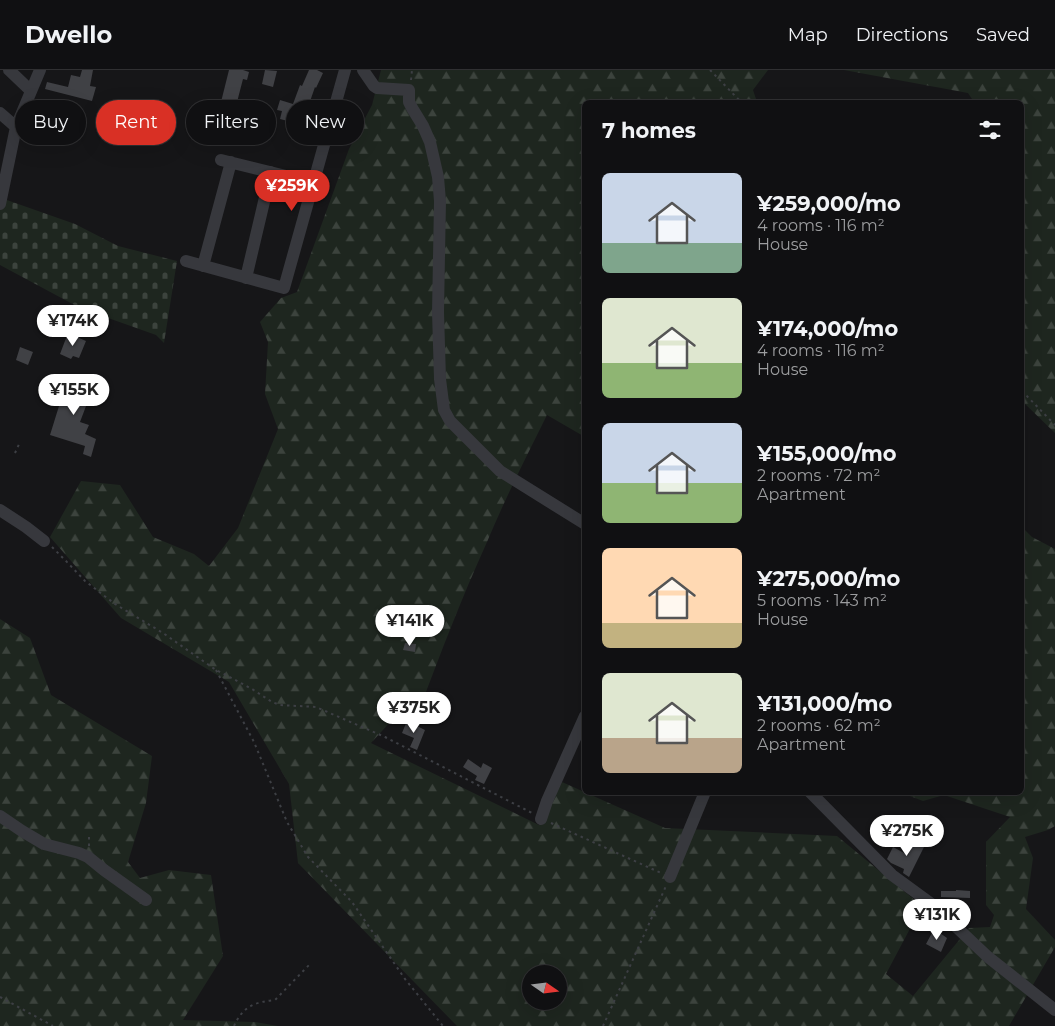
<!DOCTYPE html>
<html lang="en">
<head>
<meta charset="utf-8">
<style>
  :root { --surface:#101012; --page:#19191b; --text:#f1f3f6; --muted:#9c9d9f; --line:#303032; --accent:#d93025 }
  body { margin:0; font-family:Montserrat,sans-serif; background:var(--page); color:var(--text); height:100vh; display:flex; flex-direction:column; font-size:19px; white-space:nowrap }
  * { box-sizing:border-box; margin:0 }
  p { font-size:16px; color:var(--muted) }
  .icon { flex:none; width:28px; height:28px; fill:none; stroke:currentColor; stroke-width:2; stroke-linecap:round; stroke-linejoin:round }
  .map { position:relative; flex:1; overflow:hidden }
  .panel { position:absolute; left:582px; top:30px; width:442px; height:695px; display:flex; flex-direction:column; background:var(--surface); border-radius:8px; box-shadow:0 5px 20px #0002,0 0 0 1px var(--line) }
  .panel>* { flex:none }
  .top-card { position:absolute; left:15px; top:30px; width:475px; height:45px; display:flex; gap:10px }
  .needle { width:32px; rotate:104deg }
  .tools { position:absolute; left:522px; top:895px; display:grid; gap:10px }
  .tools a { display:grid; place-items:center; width:45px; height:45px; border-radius:50%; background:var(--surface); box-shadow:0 5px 20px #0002,0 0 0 1px var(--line); font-size:25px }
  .price { position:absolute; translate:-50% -42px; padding:0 11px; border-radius:18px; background:#fff; color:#222; font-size:16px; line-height:32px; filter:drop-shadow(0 1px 2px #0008) }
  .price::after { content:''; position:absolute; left:50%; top:30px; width:15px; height:11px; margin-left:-8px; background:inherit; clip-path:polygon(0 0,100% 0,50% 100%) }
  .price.current { background:var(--accent); color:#fff }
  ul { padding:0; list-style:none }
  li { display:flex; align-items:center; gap:15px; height:125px; padding:0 20px }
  li span { display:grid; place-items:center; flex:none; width:140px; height:100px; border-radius:8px; color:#555 }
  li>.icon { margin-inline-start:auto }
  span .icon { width:60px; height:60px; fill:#fffc; stroke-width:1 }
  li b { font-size:21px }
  h2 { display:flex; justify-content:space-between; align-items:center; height:60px; padding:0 20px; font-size:21px }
  .pill { padding:0 18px; border-radius:22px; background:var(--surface); box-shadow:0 5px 20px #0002,0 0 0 1px var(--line); font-size:18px; line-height:45px }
  .pill.current { background:var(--accent); color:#fff }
  header { display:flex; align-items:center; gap:30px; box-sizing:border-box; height:70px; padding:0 25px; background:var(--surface); border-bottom:1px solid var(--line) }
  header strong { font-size:24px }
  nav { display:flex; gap:28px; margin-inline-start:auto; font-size:18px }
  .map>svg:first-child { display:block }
</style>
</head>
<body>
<header>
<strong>Dwello</strong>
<nav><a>Map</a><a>Directions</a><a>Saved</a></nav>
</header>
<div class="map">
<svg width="1055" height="956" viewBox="0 0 1055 956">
  <defs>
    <pattern id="forest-firs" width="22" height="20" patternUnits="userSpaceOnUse" patternTransform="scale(1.25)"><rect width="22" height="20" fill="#1e261f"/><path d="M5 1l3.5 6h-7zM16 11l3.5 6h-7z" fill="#3c433d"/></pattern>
    <pattern id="cemetery-stones" width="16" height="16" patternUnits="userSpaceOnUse" patternTransform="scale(1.25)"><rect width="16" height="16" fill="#1e261f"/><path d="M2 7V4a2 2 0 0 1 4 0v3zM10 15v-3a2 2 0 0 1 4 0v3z" fill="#3c433d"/></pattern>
  </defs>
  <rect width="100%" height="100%" fill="#161618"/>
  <!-- forest -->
  <path fill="url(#forest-firs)" fill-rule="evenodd" d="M381 0H768L753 20 757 32H585V367L547 345C526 387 505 429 487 472 462 527 441 582 420 638L393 649 371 673 539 755 562 712 665 758 837 766 922 836 886 904 913 926 969 858 990 857 994 845 986 835V772L1010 747 944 725 923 731 902 723 1022 722 1023 458 1032 467 1055 479V756L1048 760 1025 767 1033 788 1026 839 1055 870V877L1009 956H457L298 793 289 714 229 612 121 548 50 467 81 411 120 415 153 467 194 484 209 496 238 458 278 359 265 324 268 272 260 252 281 228 297 222 349 79 372 35ZM531 904H559V931H531Z
    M844 0H1055V363L1023 332 1022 32H974L968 23Z
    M0 549 30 568 51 625 152 686 146 733 128 792 140 808 169 800 211 805 223 886 183 950 255 952 278 956H0Z"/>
  <!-- cemetery -->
  <path fill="url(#cemetery-stones)" d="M4 129 75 154 118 176 177 191 164 273 156 265 80 238 0 195V138Z"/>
  <!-- building -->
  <path fill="#404145" d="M82 0H93L90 16 96 17 92 31 45 19 47 12 68 17 71 5 80 7Z
    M229 0H243L249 2 247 10 243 9 236 36 228 35 227 38 220 36Z
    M265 0 277 1 273 17 262 14Z
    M309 0H317L323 3 316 18 315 17 307 40 310 41 307 56 280 49 282 41 277 40 280 30 293 34 300 15 302 16Z
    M218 50 244 57 241 70 215 64Z
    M68 263 86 271 79 288 73 286 71 289 60 284Z
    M20 277 33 282 28 295 16 290Z
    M72 306 94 315 80 352 89 355 85 364 96 369 91 387 83 384 85 376 50 365 59 336 58 335 62 326 64 328Z
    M405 573 416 574 415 582 403 580Z
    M407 651 425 660 417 680 410 677 414 668 402 663Z
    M468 689 481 698 483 693 492 698 484 714 475 710 477 706 463 697Z
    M916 768 926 773 909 807 903 803 904 799 891 793 887 789 893 777 908 785Z
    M956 820 970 821V828L941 827V821H956Z
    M933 861 940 864V863L947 868 941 882 926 874Z"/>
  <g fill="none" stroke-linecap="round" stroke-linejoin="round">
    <!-- path -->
    <path stroke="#3d3f44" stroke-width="2" stroke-dasharray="2.5 4" stroke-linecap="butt" d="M710 0 741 32
      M411 10 412 0
      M1022 321 1055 355
      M15 383 20 372
      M52 477 65 490 85 511 115 534 163 563 216 600 226 605 252 619 272 632 280 635 316 637 385 667 532 743
      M216 600 254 672 287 752 308 787 352 832 405 909 443 956
      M551 753 661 803
      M89 776V764
      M0 927 53 956
      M234 956C243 936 255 932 275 930L311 893
      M603 956 666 816"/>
    <!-- minor -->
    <path stroke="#37383d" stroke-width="12" d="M9 0 31 21
      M363 0 374 16 377 18 409 20V32L412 38 423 56 430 72 438 107 440 131 438 242 440 309 444 340 450 351 500 401 585 454
      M0 43 16 57
      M221 90 314 113
      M0 134 16 57 40 0
      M186 191 284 218 345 0
      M203 196 231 92
      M246 208 271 102
      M0 440 26 457 44 471
      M810 722 892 805 933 835 988 887 1055 940
      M0 746 22 761 44 774 79 783 88 787 104 800 146 830
      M541 749 547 731 585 646
      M670 807 705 722"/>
  </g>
</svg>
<div class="tools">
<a><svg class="needle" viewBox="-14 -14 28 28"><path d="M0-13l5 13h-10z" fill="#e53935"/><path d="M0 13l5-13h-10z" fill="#9c9d9f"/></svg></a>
</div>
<b class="price current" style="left:292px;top:142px">¥259K</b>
<b class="price" style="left:73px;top:277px">¥174K</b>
<b class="price" style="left:74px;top:346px">¥155K</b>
<b class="price" style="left:410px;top:577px">¥141K</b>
<b class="price" style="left:414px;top:664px">¥375K</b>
<b class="price" style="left:907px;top:787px">¥275K</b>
<b class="price" style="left:937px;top:871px">¥131K</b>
<div class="top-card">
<a class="pill">Buy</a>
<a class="pill current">Rent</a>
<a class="pill">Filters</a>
<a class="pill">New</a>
</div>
<section class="panel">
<h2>7 homes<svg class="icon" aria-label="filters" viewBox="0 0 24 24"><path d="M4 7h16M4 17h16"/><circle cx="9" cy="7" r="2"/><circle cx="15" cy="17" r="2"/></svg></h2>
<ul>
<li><span style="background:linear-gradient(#c9d6e8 70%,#7fa58c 0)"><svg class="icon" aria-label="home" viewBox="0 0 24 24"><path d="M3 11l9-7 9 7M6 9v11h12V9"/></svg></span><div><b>¥259,000/mo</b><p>4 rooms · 116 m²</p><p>House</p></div></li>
<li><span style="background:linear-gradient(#dfe7d0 65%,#8fb573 0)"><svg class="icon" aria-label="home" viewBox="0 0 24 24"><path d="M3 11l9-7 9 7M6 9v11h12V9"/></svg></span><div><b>¥174,000/mo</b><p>4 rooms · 116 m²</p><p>House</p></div></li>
<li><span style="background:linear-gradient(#c9d6e8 60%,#8fb573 0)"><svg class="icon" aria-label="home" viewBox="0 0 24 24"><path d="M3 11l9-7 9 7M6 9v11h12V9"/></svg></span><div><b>¥155,000/mo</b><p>2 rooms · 72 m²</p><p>Apartment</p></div></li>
<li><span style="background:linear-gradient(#ffd9b3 75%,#c2b280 0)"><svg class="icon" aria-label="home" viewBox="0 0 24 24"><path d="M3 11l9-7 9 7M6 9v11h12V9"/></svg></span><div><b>¥275,000/mo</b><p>5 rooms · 143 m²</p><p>House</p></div></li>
<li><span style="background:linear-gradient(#dfe7d0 65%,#b9a48a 0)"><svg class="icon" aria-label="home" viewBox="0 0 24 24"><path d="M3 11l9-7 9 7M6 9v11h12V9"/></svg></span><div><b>¥131,000/mo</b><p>2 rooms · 62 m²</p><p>Apartment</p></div></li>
</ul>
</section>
</div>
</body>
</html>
